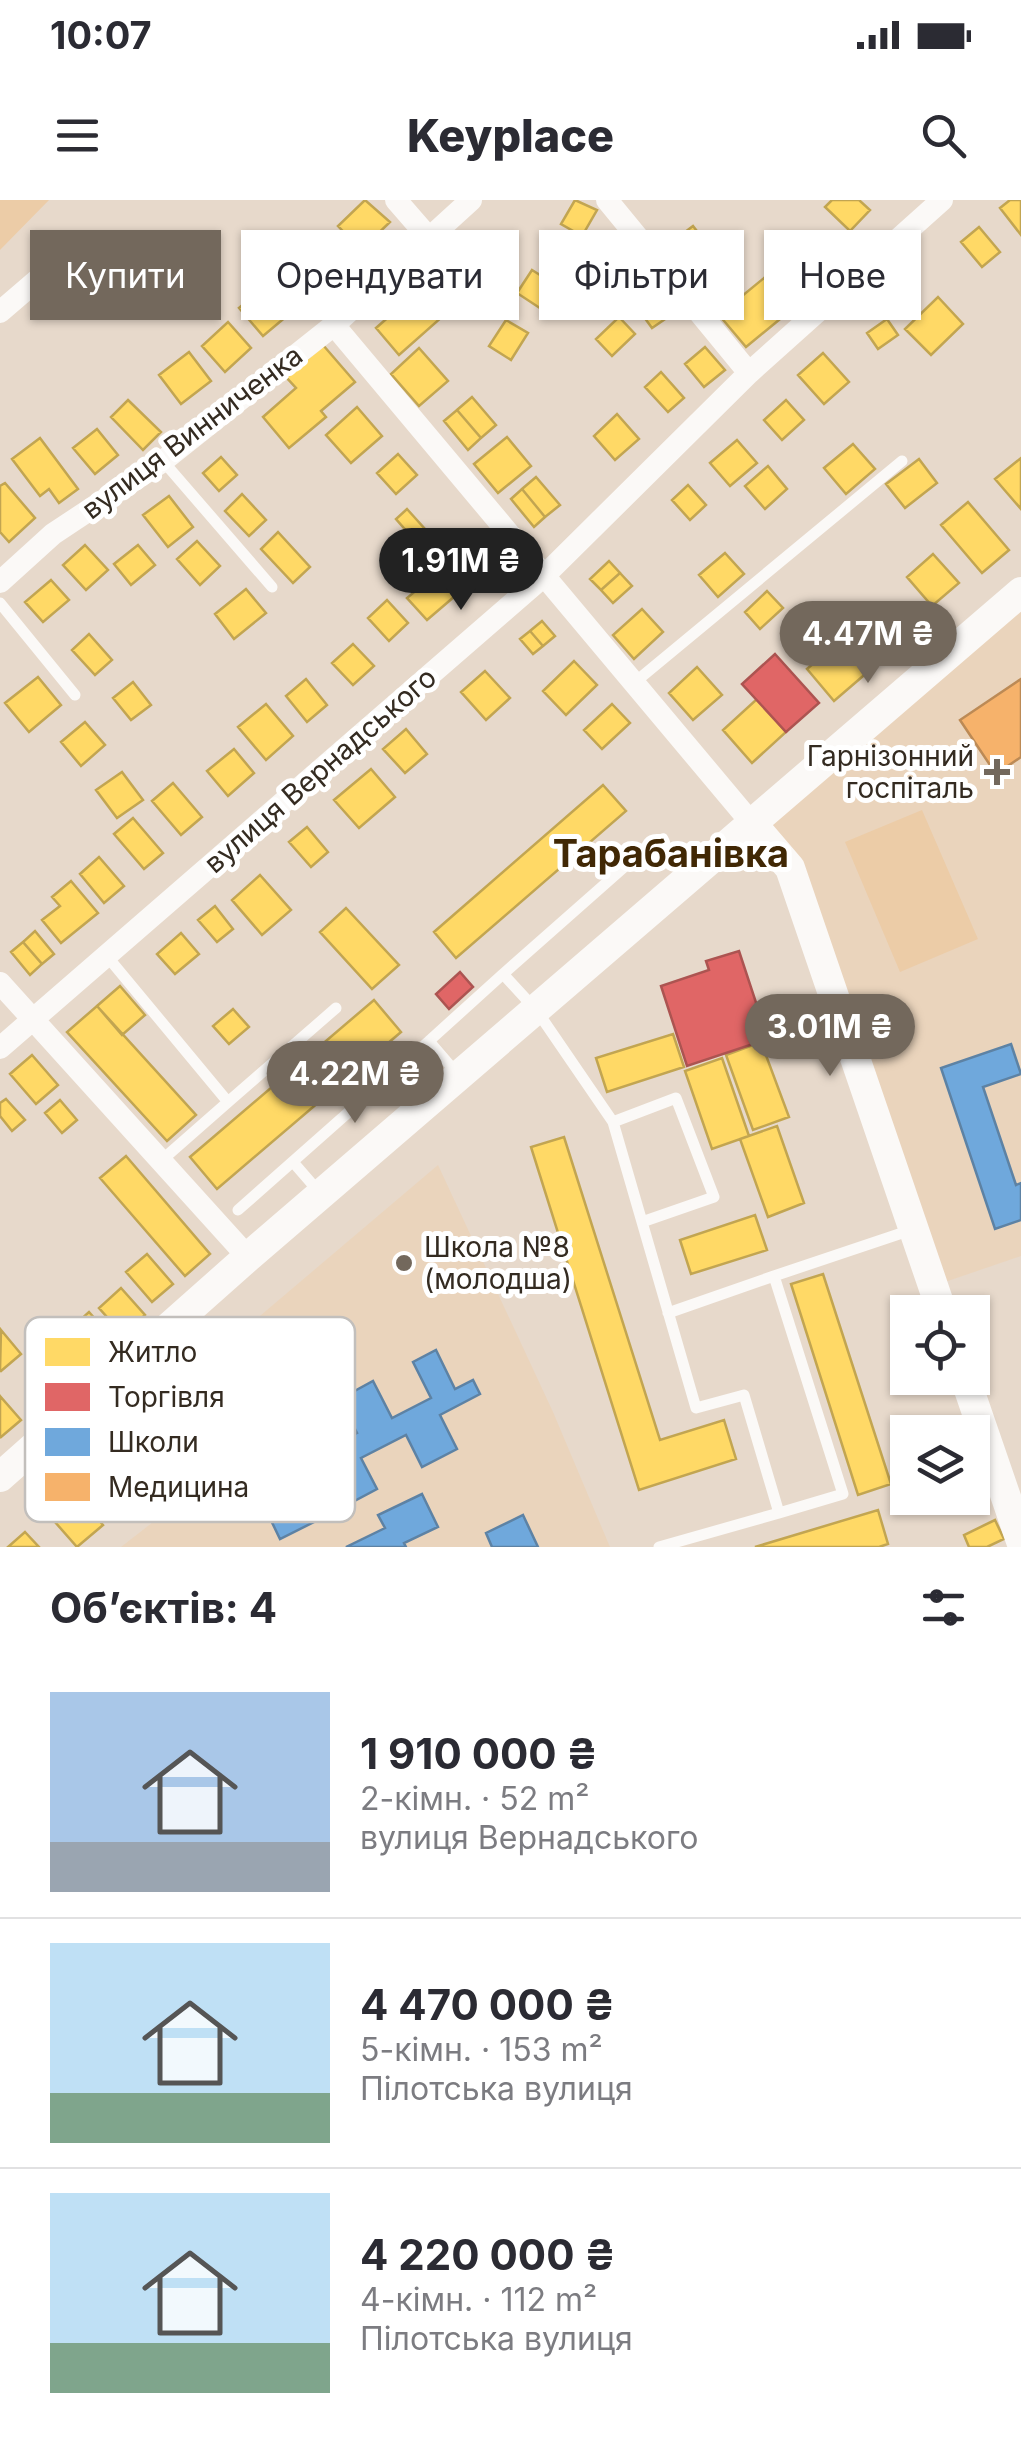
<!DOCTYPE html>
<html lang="uk">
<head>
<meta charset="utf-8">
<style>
  :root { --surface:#fff; --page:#f7f7f7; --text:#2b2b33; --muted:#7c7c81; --line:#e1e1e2; --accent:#73685c }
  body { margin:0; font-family:Inter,sans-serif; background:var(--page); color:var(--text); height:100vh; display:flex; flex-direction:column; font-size:38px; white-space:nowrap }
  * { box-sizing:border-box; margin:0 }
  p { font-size:32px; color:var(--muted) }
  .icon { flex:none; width:55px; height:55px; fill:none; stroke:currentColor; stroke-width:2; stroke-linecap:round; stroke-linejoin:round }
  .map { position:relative; height:1347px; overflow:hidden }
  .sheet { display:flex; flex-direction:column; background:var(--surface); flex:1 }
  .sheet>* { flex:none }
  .hud { position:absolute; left:30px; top:30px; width:962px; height:90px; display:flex; gap:20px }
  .controls { position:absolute; left:890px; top:1095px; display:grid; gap:20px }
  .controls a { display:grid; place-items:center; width:100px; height:100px; border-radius:0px; background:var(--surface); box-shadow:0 2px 8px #0004; font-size:50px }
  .price { position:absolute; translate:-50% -85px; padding:0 22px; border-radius:35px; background:var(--accent); color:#fff; font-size:32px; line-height:65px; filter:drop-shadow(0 2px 5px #0008) }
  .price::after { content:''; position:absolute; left:50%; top:60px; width:30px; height:22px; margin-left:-15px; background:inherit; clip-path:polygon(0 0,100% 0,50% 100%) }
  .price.selected { background:#222; color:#fff }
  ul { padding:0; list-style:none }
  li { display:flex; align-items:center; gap:30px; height:250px; padding:0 50px }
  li+li { border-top:2px solid var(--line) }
  li span { display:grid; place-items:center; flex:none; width:280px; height:200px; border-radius:0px; color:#555 }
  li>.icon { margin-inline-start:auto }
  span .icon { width:120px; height:120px; fill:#fffc; stroke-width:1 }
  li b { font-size:42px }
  h2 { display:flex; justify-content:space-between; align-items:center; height:120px; padding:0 50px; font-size:42px }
  .chip { padding:0 35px; border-radius:0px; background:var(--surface); box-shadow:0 2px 8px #0004; font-size:35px; line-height:90px }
  .chip.selected { background:var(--accent); color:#fff }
  .status { display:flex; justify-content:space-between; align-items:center; height:70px; padding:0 50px; background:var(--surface); direction:ltr }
  .status svg { height:28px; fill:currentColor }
  header { display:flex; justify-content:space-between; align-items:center; height:130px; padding:0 50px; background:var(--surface); font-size:45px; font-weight:800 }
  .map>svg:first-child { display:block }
</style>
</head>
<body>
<div class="status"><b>10:07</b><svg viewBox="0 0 49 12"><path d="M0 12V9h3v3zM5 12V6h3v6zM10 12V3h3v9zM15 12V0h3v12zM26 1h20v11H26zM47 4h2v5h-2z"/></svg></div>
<header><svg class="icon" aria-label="menu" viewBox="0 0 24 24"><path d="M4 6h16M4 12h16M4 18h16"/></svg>Keyplace<svg class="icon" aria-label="search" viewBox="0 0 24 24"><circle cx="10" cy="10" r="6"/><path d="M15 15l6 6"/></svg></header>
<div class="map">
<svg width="1021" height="1347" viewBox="0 0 1021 1347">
  <rect width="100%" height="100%" fill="#e7d9cb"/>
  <!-- built -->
  <path fill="#ead4bc" d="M1021 406V1056L942 1083 767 627Z
    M438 965 553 1212 610 1347H121L248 1248 208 1160Z"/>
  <!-- green -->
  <path fill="#eccca7" d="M0 0H49L0 50Z
    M922 610 978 739 900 772 845 642Z"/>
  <!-- homes -->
  <path fill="#ffd966" stroke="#c2a551" stroke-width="2.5" d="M365 0 390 22 361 50 338 26Z
    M575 0 597 10 582 36 561 24Z
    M832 0H859L870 10 850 31 825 7Z
    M1010 0H1021V35L1000 8Z
    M693 26 711 49 682 72 664 48Z
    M979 27 1000 52 982 67 961 42Z
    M803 32 831 61 815 77 787 48Z
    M322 35 347 64 318 90 293 62Z
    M632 68 648 86 630 102 614 84Z
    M532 70 567 92 552 116 517 93Z
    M418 72 451 109 399 155 376 128 401 106 411 118 422 108 402 85Z
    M764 78 791 110 746 147 719 115Z
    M264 87 288 115 263 136 239 108Z
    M657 90 674 113 652 128 636 106Z
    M938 97 963 124 931 155 905 129Z
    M619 117 635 134 612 156 596 139Z
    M887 119 898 135 878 149 867 133Z
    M506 120 528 133 511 160 489 146Z
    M228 122 251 148 225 172 202 146Z
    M323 145 355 182 321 211 326 217 289 248 263 217 296 188 286 177Z
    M705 147 725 170 704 187 685 164Z
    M419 148 448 181 419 206 391 174Z
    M189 152 211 181 181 204 159 175Z
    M823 153 849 182 824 204 798 175Z
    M661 172 684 198 668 212 645 187Z
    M472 197 496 225 481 238 457 210Z
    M128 200 161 232 143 250 111 217Z
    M786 200 804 220 782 240 764 220Z
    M357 207 382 236 351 263 326 235Z
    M457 210 481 238 468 250 444 221Z
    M617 214 639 239 615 260 594 236Z
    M97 229 118 255 95 274 73 248Z
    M507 237 531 266 498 293 474 264Z
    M40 238 78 289 59 303 49 289 40 296 12 259Z
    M737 240 757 263 730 286 710 263Z
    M853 244 875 269 846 294 824 268Z
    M398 254 417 275 396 294 377 273Z
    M221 257 237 275 219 291 203 273Z
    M1021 258V309L995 279Z
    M919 259 937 283 905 308 886 284Z
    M768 266 787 289 765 309 745 286Z
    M536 277 560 305 545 317 522 289Z
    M5 283 35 318 9 342 0 332V286Z
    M688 285 706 305 690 320 672 300Z
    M522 289 545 317 534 327 511 299Z
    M242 294 266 320 249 336 225 311Z
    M169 296 193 327 168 347 143 315Z
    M968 302 1009 350 982 373 941 325Z
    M407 309 434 339 423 350 396 319Z
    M278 332 310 367 293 383 261 349Z
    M475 338 495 363 483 373 463 348Z
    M197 341 220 366 200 385 177 359Z
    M85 345 108 370 86 390 63 365Z
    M138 345 155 365 131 385 114 364Z
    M463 348 483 373 472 381 465 373 460 380 445 361Z
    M725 353 744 374 718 397 699 375Z
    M933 354 959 383 932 406 907 377Z
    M609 361 620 373 601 390 590 379Z
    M437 373 455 396 427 420 407 398Z
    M620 373 632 386 613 403 601 390Z
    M51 380 69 400 43 422 25 402Z
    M246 389 266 413 234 439 215 414Z
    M767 391 783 408 760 429 745 412Z
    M387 400 408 423 389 441 368 418Z
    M881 405 908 437 876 464 849 433Z
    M642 409 663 432 634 459 613 435Z
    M542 421 555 436 543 446 530 431Z
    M530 431 543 446 533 454 520 439Z
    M89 434 112 460 95 475 72 450Z
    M843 438 870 470 834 501 807 469Z
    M353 444 374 466 353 485 332 463Z
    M574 461 597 485 566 515 543 491Z
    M697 467 722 495 693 520 669 493Z
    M485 471 510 498 486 520 461 492Z
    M38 477 61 505 29 532 5 503Z
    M306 479 327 505 307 522 286 496Z
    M133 482 151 505 131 520 113 498Z
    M757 499 786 532 752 563 723 530Z
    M266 504 293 536 266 560 238 527Z
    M612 504 630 523 602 549 584 530Z
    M85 522 105 545 81 566 61 542Z
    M406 529 427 554 405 573 383 549Z
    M234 549 254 573 228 596 207 571Z
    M371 569 395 597 359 628 334 600Z
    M122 572 143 600 117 618 96 590Z
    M173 583 202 617 181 635 152 601Z
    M603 585 626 611 456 758 434 732Z
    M133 618 163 653 144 669 114 634Z
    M307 627 328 652 311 667 289 642Z
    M99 657 124 686 104 703 80 674Z
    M260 675 291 710 262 735 232 700Z
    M71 681 98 713 61 743 42 720 60 706 52 697Z
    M215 706 233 729 217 742 198 720Z
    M346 708 399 765 372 789 320 732Z
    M35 731 54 754 42 764 23 742Z
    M181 733 199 754 175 774 157 754Z
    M23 742 42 764 30 775 11 752Z
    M120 786 145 815 122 835 97 806Z
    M374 800 401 832 217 989 190 957Z
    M97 806 196 915 167 941 67 832Z
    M233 809 249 827 229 844 213 826Z
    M673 834 684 867 607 892 596 858Z
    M761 842 789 917 753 930 726 855Z
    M32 855 58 885 36 904 10 874Z
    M722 858 749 936 712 949 685 871Z
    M6 899 25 920 12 931 0 916V903Z
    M60 900 77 920 62 933 45 913Z
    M777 926 804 1003 768 1017 740 939Z
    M564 937 660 1240 724 1220 736 1259 639 1290 531 947Z
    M126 956 210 1054 185 1076 100 978Z
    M755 1015 767 1050 691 1074 680 1040Z
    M147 1054 173 1084 152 1102 126 1072Z
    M823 1074 891 1284 858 1295 791 1084Z
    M121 1088 145 1115 123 1135 99 1108Z
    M89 1112 112 1138 93 1156 69 1130Z
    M1 1130 21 1154 1 1171 0 1170Z
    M0 1196 21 1220 1 1237 0 1235Z
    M67 1282 103 1325 77 1347 40 1305Z
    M878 1310 888 1344 879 1347H755Z
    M995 1320 1004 1339 987 1347H969L964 1335Z
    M25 1332 39 1347H8Z"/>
  <!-- shops -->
  <path fill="#e06666" stroke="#ac5451" stroke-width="2.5" d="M775 454 819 503 786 532 742 484Z
    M739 751 768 839 687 866 661 786 709 770 706 761Z
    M460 772 473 787 449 809 436 794Z"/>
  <!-- schools -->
  <path fill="#6fa8dc" stroke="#5d82a4" stroke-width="2.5" d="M1011 844 1021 874 983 887 1016 985 1021 983V1020L995 1029 941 868Z
    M436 1150 455 1189 473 1180 480 1194 440 1215 457 1249 422 1267 406 1235 361 1258 377 1289 343 1307 326 1273 311 1281 328 1315 280 1339 266 1310 287 1300 258 1241 299 1219 317 1253 357 1233 340 1199 373 1181 392 1218 431 1198 413 1162Z
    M422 1294 438 1327 404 1343 406 1347H346L385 1328 378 1315Z
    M523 1315 538 1347H492L486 1333Z"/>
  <!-- health -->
  <path fill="#f6b26b" stroke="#bc8a55" stroke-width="2.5" d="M1021 479V557L996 574 960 520Z"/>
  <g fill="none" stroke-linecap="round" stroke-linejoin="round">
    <!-- service -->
    <path stroke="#fbf9f7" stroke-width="11" d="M163 261 272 387
      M0 403 75 495
      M634 483 902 261
      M639 654 503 774 537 811 613 922 676 898 714 997 642 1022
      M106 755 228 902 336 808
      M459 876 429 841 503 774
      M613 922 696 1208 744 1195 779 1313 659 1347
      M162 960 228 902
      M293 962 319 992
      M238 1010 429 841
      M668 1113 774 1076
      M779 1313 843 1294 774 1076 911 1030"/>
    <!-- minor -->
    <path stroke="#fbf9f7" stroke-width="22" d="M396 0 429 38
      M607 0 749 173
      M0 112 57 63
      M334 125 754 626
      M0 382 53 334 163 261 334 125 471 0
      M0 783 248 1057
      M0 848 544 376 749 173 942 0"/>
    <!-- tertiary -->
    <path stroke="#fbf9f7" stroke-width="30" d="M754 626 790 668 942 1112
      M965 1178 1021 1341
      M0 1277 248 1057 1021 392"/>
  </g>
  <!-- markers -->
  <g fill="#73685c" stroke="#fff" stroke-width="4">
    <path d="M992 557h10v10h10v10h-10v10h-10v-10h-10v-10h10z"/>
    <circle cx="404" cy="1063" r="10"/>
  </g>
  <g text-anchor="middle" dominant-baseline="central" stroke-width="10" stroke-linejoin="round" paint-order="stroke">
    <!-- street labels -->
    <g font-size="28" fill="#342b21" stroke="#fff">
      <text transform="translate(192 232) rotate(-37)">вулиця Винниченка</text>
      <text transform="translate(320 570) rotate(-41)">вулиця Вернадського</text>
    </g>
    <!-- poi labels -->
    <g font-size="28" fill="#342b21" stroke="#fff" text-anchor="end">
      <text x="974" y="556">Гарнізонний<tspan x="974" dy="32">госпіталь</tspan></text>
      <text x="424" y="1047" text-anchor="start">Школа №8<tspan x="424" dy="32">(молодша)</tspan></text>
    </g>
    <!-- district labels -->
    <g font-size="38" font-weight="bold" fill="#412805" stroke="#fff">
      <text x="671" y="653">Тарабанівка</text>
    </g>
  </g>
  <!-- legend -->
  <rect x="25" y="1117" width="330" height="205" rx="15" fill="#fff" stroke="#c2bfbc" stroke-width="2.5"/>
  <rect x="45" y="1138" width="45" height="28" fill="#ffd966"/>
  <rect x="45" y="1183" width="45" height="28" fill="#e06666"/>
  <rect x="45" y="1228" width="45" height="28" fill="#6fa8dc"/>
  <rect x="45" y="1273" width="45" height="28" fill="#f6b26b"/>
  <g font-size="28" fill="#342b21">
    <text x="108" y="1162">Житло</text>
    <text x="108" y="1207">Торгівля</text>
    <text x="108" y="1252">Школи</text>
    <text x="108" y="1297">Медицина</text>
  </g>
</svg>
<div class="controls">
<a><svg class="icon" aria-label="locate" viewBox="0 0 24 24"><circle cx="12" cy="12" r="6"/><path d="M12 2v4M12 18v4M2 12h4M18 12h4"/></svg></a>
<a><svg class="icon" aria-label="layers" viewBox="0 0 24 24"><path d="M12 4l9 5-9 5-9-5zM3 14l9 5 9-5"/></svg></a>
</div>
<b class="price selected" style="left:461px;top:413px">1.91M ₴</b>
<b class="price" style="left:868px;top:486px">4.47M ₴</b>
<b class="price" style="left:830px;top:879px">3.01M ₴</b>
<b class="price" style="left:355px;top:926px">4.22M ₴</b>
<div class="hud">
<a class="chip selected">Купити</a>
<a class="chip">Орендувати</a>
<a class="chip">Фільтри</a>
<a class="chip">Нове</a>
</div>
</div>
<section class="sheet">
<h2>Об’єктів: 4<svg class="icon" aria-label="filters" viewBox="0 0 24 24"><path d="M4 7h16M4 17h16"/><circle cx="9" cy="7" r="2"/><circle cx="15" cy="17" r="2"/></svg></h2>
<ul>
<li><span style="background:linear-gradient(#a9c7e8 75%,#9aa5b1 0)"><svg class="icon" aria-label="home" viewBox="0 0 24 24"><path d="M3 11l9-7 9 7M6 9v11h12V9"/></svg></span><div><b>1 910 000 ₴</b><p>2-кімн. · 52 m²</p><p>вулиця Вернадського</p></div></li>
<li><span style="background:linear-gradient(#bfe0f5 75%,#7fa58c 0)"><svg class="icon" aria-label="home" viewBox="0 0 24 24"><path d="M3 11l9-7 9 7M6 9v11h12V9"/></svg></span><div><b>4 470 000 ₴</b><p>5-кімн. · 153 m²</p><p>Пілотська вулиця</p></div></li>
<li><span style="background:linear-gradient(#bfe0f5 75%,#7fa58c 0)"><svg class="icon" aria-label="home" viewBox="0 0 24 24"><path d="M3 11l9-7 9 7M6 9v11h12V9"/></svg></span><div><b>4 220 000 ₴</b><p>4-кімн. · 112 m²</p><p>Пілотська вулиця</p></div></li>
</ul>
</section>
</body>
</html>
